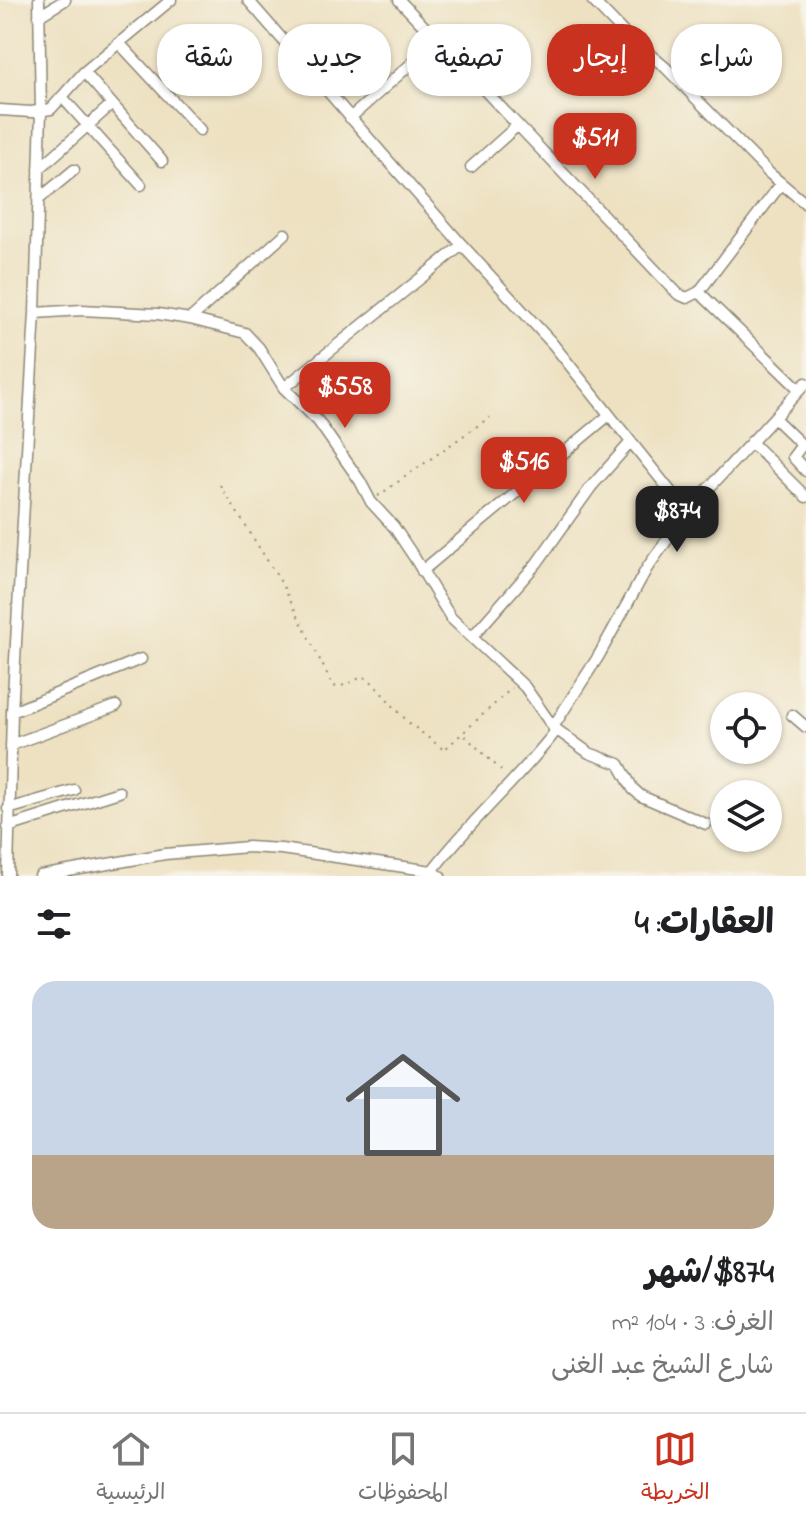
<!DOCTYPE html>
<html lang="ar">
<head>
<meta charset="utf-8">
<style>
  :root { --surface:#fff; --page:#f6f6f6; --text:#202124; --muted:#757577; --line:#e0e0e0; --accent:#c8321e }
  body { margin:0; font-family:"Indie Flower","Playpen Sans Arabic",sans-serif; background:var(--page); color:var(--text); direction:rtl; height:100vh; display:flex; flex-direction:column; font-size:30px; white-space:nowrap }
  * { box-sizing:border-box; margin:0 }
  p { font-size:26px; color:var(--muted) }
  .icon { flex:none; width:44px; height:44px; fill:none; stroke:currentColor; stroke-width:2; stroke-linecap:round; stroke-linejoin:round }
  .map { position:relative; height:876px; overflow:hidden; direction:ltr }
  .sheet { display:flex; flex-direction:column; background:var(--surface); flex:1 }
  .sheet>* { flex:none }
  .banner { position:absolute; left:24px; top:24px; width:758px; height:72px; direction:rtl; display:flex; gap:16px }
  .buttons { position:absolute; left:710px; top:692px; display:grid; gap:16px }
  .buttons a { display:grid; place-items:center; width:72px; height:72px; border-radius:50%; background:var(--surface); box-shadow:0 2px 6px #0004; font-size:40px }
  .price { position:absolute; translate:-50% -68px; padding:0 18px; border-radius:16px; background:var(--accent); color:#fff; font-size:26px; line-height:52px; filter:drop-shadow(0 2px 4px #0008) }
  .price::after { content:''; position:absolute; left:50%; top:48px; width:24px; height:18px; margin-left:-12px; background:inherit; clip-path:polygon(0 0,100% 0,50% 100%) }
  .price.selected { background:#222; color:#fff }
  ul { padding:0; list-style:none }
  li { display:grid; align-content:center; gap:16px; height:424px; padding:0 32px }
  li+li { border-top:2px solid var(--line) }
  li span { display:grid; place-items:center; height:248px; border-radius:24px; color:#555 }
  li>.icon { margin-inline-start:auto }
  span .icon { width:144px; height:144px; fill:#fffc; stroke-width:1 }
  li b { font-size:34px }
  h2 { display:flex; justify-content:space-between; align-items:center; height:96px; padding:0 32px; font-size:34px }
  .chip { padding:0 28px; border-radius:32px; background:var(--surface); box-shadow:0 2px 6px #0004; font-size:28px; line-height:72px }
  .chip.selected { background:var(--accent); color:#fff }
  .menu { display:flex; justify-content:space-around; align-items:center; height:112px; border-top:2px solid var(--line); background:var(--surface); font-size:22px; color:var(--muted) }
  .menu a { display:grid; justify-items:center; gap:4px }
  .menu .selected { color:var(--accent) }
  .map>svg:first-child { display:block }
</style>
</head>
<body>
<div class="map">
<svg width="806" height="876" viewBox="0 0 806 876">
  <rect width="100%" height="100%" fill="#f7f3e8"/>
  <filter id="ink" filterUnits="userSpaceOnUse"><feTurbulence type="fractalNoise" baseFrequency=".0125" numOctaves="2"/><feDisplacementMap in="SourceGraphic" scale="16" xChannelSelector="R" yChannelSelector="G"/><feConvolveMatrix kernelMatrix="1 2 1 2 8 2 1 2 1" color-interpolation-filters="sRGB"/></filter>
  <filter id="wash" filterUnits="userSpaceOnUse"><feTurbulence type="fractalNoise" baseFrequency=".006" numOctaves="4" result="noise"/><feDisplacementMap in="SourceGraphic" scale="32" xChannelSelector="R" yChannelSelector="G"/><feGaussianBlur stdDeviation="1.8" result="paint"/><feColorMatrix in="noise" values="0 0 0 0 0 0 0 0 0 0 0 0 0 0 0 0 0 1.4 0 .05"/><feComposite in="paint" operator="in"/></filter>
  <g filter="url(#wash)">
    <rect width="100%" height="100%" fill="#ede1c1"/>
  </g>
  <g filter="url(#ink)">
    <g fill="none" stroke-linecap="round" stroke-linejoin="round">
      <defs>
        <path id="street" d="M248 0 462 245 552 343 687 512
          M399 0 678 294 687 298 699 292 781 184
          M592 0 625 34 665 67 769 173 806 204
          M39 16 65 0
          M119 43 200 130
          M84 72 162 161
          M63 98 141 185
          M0 110 31 112 51 109 84 72 171 0
          M350 118 437 41
          M471 167 518 125
          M39 169 112 104
          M39 199 74 170
          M699 292 800 390
          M35 313 82 310 158 314 190 319 245 333 259 348 284 388 318 421 360 481 371 502 394 527 414 557 451 618 525 687 553 727 589 753 619 764 633 789 641 796 706 824
          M190 319 285 234
          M284 388 462 245
          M774 418 802 445 793 457 806 471
          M751 442 806 497
          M422 571 608 416
          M473 636 537 563 591 487 630 443
          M12 712 141 659
          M792 715 806 727
          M11 745 116 706
          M8 809 74 790
          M8 827 119 792
          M432 871C470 821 517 781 555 732L553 727 598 657 647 568 687 512 806 383
          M8 876 12 712 35 313 41 111 39 0
          M40 876 165 854 248 847 281 849 432 871 440 876"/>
      </defs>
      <!-- street casing -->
      <use href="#street" stroke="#8c8676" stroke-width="13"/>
      <!-- path -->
      <path stroke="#8c8676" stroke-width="2" stroke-dasharray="2 6" stroke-linecap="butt" d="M220 485 282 584 333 686C346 689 354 676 368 678L408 722 444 750 512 688
        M378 496 490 417
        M465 736 504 773"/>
      <!-- street -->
      <use href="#street" stroke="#fff" stroke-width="10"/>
    </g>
  </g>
</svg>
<div class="buttons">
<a><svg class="icon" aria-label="locate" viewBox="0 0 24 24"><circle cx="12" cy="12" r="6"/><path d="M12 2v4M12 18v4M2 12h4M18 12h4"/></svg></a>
<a><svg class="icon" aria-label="layers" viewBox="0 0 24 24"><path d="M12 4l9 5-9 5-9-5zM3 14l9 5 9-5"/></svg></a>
</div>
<b class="price" style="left:595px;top:181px">$511</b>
<b class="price" style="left:345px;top:430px">$558</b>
<b class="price" style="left:524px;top:505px">$516</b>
<b class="price selected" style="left:677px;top:554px">$874</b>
<div class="banner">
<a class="chip">شراء</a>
<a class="chip selected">إيجار</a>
<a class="chip">تصفية</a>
<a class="chip">جديد</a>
<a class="chip">شقة</a>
</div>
</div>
<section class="sheet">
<h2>العقارات: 4<svg class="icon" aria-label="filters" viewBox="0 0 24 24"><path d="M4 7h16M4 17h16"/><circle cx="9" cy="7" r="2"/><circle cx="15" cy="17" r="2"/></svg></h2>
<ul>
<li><span style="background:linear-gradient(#c9d6e8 70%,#b9a48a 0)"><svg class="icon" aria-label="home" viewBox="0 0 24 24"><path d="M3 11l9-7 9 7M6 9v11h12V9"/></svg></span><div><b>$874/شهر</b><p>الغرف: 3 · 104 m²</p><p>شارع الشيخ عبد الغنى</p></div></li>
</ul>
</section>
<nav class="menu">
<a class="selected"><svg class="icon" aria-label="map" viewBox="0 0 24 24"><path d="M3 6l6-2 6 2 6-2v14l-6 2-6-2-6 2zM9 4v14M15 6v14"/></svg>الخريطة</a>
<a><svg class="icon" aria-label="saved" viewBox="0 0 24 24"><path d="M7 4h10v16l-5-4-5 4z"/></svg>المحفوظات</a>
<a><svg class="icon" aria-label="home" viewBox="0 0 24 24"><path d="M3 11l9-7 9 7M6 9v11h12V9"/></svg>الرئيسية</a>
</nav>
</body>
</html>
